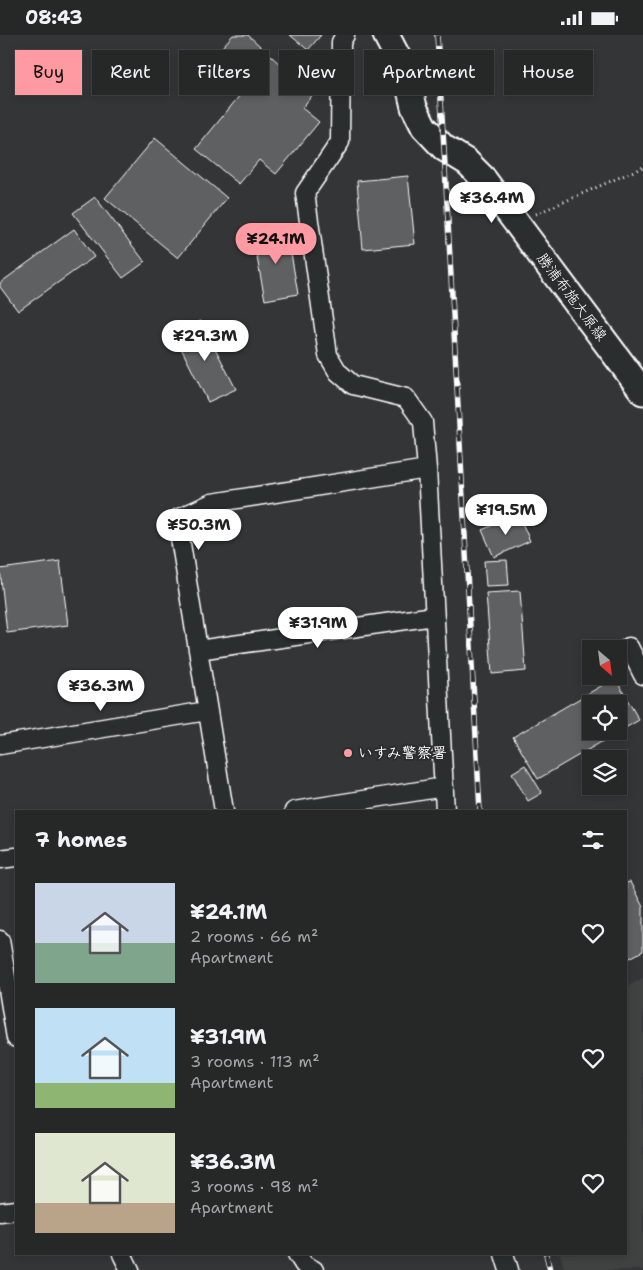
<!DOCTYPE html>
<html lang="en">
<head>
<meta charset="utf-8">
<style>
  :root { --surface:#262828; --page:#2e3030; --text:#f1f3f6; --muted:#a4a6a8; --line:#424445; --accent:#ff9aa2 }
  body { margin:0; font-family:"Shantell Sans","Klee One",sans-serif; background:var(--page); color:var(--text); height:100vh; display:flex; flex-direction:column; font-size:19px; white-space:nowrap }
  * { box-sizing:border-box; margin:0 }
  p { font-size:16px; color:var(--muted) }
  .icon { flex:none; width:28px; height:28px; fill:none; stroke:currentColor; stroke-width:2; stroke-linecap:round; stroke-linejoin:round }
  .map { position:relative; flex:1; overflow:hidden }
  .side { position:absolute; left:15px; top:775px; width:612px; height:445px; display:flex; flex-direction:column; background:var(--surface); border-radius:0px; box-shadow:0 2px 8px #0003,0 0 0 1px var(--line) }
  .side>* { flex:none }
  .hud { position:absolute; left:15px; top:15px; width:614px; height:45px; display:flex; gap:10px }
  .needle { width:32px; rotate:152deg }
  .buttons { position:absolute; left:582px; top:605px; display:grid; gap:10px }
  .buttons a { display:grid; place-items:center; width:45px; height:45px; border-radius:0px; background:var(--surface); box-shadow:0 2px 8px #0003,0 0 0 1px var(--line); font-size:25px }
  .price { position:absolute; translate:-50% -42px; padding:0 11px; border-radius:18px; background:#fff; color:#222; font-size:16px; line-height:32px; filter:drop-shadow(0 1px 2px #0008) }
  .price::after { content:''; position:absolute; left:50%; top:30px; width:15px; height:11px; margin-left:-8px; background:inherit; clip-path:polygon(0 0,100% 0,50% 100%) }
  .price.current { background:var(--accent); color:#111 }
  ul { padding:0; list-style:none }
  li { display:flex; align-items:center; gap:15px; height:125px; padding:0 20px }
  li span { display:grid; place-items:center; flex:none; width:140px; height:100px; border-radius:0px; color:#555 }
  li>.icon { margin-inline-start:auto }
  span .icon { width:60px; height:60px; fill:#fffc; stroke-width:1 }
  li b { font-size:21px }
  h2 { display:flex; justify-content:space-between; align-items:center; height:60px; padding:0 20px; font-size:21px }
  .chip { padding:0 18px; border-radius:0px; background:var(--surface); box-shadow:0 2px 8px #0003,0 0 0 1px var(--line); font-size:18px; line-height:45px }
  .chip.current { background:var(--accent); color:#111 }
  .status { display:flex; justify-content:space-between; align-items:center; height:35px; padding:0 25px; background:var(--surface); direction:ltr }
  .status svg { height:14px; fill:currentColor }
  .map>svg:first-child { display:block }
</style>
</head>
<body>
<div class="status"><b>08:43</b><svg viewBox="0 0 49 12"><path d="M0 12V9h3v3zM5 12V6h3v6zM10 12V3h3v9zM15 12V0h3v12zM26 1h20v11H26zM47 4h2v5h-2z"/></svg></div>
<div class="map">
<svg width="643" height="1235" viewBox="0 0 643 1235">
  <rect width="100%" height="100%" fill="#333536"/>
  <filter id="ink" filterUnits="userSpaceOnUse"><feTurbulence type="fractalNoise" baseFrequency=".02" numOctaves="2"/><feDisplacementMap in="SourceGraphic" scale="10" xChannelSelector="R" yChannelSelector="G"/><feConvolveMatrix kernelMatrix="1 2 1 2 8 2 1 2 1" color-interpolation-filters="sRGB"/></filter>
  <g filter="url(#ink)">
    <!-- built -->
    <path fill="#404243" d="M643 943V1235H565L560 1219H626V952Z"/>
    <!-- building -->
    <path fill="#5f6162" stroke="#fff" fill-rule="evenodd" d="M233 0H248L283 32 314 58 302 73 319 87 276 139 259 125 239 149 196 114 245 54 212 23Z
      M290 0H321L308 15Z
      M155 103 227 163 178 223 105 163Z
      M408 141 415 209 363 214 357 146Z
      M95 162 145 227 123 243 73 178Z
      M74 194 94 222 18 276 0 252V248Z
      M287 195 298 259 265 265 253 201Z
      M201 286 236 354 208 367 174 299Z
      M518 479 530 506 494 522 482 495Z
      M507 525 509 550 486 551 484 526Z
      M60 526 68 590 7 598 0 534Z
      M520 556 526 636 492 639 486 558Z
      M615 643 639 685 538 744 513 702ZM591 669H619V696H591Z
      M525 730 542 758 528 766 512 738Z
      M630 847 643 872V916L626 925V848Z"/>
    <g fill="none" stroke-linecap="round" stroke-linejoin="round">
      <defs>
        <path id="minor" d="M345 0 341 7 340 107 305 158 328 320 338 337 353 350 406 363 423 387 427 434 445 776
          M629 612 643 640
          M198 615 434 581
          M0 710 207 676
          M224 776 177 484 212 468 427 434
          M294 776 444 752
          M0 824 16 822
          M0 905 16 1003
          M0 1177 16 1175
          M122 1219 130 1235
          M297 1219 304 1230 314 1235
          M504 1219 509 1235"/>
        <path id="secondary" d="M386 0 406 38 414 72 424 92 444 113 467 127 482 142 643 357"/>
      </defs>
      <!-- minor casing -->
      <use href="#minor" stroke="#fff" stroke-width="21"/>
      <!-- secondary casing -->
      <use href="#secondary" stroke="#fff" stroke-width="29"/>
      <!-- path -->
      <path stroke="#fff" stroke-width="3" stroke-dasharray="1 4" stroke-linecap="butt" d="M536 179 643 132"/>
      <!-- minor -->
      <use href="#minor" stroke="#2a2d2e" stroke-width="18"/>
      <!-- secondary -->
      <use href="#secondary" stroke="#2a2d2e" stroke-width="25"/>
      <defs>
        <path id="rail" d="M437 0 444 113 480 776
          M546 1219 550 1235"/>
      </defs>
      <!-- rail casing -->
      <use href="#rail" stroke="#fff" stroke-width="5.5"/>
      <!-- rail -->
      <use href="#rail" stroke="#2a2d2e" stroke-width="4" stroke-dasharray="11" stroke-linecap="butt"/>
    </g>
  </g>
  <!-- markers -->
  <circle fill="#ff9aa2" stroke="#2a2d2e" stroke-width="2" cx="348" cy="718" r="5"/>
  <g text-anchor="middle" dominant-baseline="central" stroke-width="4" stroke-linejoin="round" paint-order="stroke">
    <!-- street labels -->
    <g font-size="15" fill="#fff" stroke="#2a2d2e">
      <text transform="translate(572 262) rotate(53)">勝浦布施大原線</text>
    </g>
    <!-- poi labels -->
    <g font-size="15" font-weight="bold" fill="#fff" stroke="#2a2d2e" text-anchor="start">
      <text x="358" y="718">いすみ警察署</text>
    </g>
  </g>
</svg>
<div class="buttons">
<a><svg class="needle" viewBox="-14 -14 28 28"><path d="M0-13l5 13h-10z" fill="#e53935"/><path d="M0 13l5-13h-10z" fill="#a4a6a8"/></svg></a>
<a><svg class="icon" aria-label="locate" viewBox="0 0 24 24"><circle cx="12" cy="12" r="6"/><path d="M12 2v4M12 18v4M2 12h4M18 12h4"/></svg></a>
<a><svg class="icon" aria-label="layers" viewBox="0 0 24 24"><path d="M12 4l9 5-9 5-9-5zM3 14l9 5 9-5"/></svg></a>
</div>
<b class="price" style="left:492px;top:189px">¥36.4M</b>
<b class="price current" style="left:276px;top:230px">¥24.1M</b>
<b class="price" style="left:205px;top:327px">¥29.3M</b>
<b class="price" style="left:506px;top:501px">¥19.5M</b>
<b class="price" style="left:199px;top:516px">¥50.3M</b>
<b class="price" style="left:318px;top:614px">¥31.9M</b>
<b class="price" style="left:101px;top:677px">¥36.3M</b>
<div class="hud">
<a class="chip current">Buy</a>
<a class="chip">Rent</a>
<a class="chip">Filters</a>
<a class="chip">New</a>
<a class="chip">Apartment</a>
<a class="chip">House</a>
</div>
<section class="side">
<h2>7 homes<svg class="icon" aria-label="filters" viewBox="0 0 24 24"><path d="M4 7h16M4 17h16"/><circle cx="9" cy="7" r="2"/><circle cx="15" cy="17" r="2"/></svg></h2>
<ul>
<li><span style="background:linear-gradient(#c9d6e8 60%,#7fa58c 0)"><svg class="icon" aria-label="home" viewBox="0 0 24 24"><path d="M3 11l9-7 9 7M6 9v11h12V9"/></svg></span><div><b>¥24.1M</b><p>2 rooms · 66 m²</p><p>Apartment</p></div><svg class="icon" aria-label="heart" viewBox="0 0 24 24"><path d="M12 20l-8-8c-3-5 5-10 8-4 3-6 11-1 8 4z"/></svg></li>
<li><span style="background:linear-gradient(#bfe0f5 75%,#8fb573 0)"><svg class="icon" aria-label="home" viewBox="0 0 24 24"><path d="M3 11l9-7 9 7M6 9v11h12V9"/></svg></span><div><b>¥31.9M</b><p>3 rooms · 113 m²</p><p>Apartment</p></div><svg class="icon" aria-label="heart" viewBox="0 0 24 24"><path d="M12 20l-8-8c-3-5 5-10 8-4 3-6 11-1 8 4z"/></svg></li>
<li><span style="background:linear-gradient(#dfe7d0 70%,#b9a48a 0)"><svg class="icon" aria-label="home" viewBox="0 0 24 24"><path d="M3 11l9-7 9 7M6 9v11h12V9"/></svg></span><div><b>¥36.3M</b><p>3 rooms · 98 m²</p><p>Apartment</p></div><svg class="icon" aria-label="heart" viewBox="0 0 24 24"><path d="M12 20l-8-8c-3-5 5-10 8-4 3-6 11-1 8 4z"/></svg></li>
</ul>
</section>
</div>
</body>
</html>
